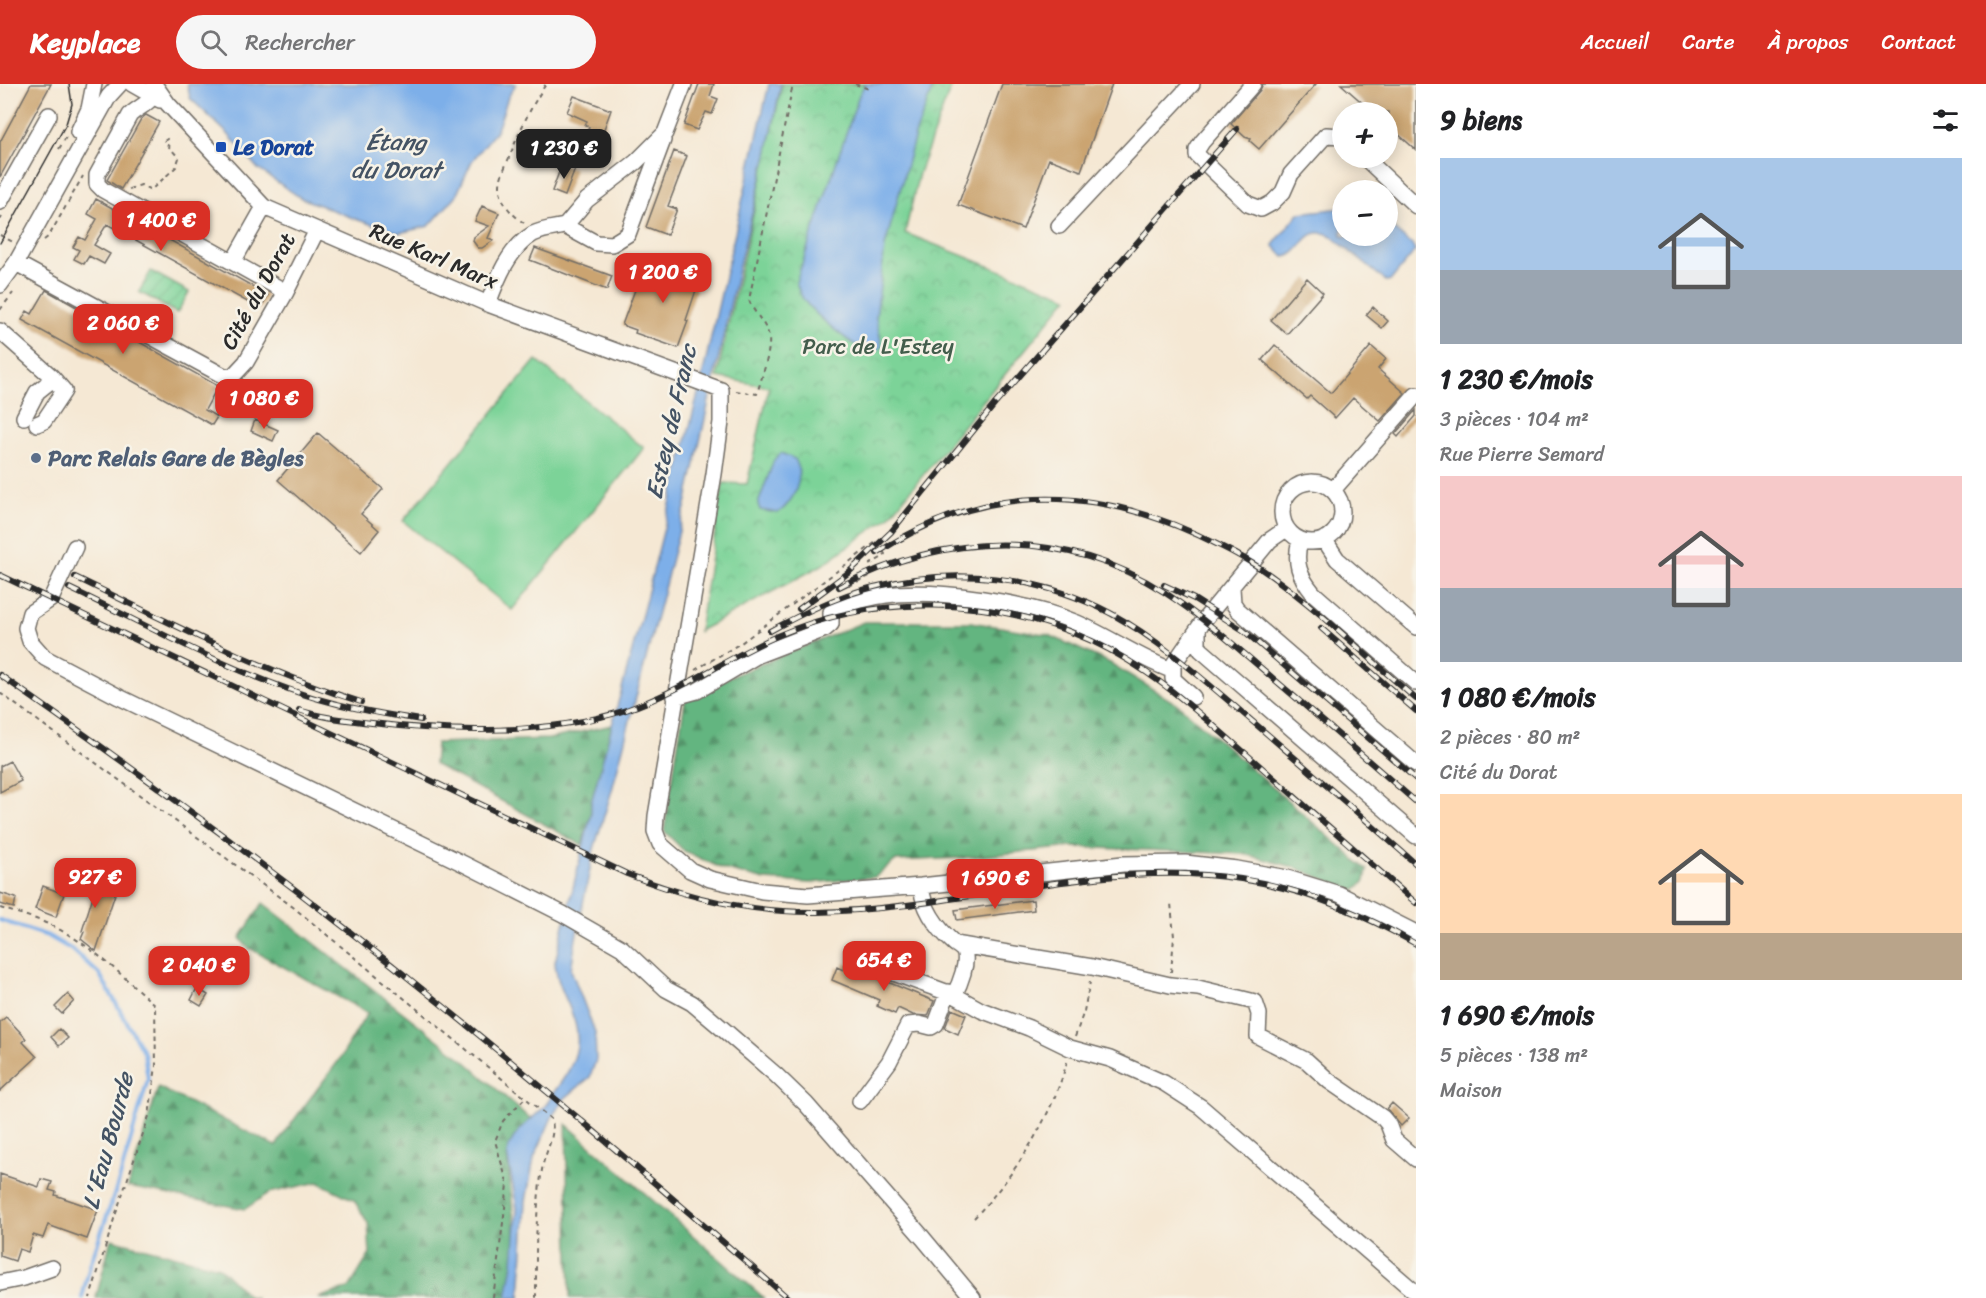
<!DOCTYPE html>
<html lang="fr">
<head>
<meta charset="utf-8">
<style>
  :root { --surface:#fff; --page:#f6f6f6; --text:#202124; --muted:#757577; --accent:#d93025 }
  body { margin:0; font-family:Sriracha,sans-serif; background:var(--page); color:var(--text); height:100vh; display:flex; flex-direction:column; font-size:22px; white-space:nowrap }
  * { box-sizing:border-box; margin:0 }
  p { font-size:20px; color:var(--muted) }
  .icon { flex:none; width:33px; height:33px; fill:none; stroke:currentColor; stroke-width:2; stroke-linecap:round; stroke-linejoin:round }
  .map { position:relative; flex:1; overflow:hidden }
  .sheet { display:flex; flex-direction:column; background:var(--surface); width:570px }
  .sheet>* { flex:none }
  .fabs { position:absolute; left:1332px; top:18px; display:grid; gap:12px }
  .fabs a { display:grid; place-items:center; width:66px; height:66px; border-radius:50%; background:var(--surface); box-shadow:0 3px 15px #0003; font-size:30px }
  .price { position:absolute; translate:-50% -51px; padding:0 14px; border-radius:12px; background:var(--accent); color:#fff; font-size:20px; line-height:39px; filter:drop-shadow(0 2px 3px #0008) }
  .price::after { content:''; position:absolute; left:50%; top:36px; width:18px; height:14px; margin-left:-9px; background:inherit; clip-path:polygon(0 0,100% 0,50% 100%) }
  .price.current { background:#222; color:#fff }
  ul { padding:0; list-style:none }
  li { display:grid; align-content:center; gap:12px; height:318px; padding:0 24px }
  li span { display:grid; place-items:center; height:186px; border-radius:0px; color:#555 }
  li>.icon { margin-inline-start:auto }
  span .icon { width:108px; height:108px; fill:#fffc; stroke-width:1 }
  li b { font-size:26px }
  h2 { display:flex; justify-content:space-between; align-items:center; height:72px; padding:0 24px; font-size:26px }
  header { display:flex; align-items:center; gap:36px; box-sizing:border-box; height:84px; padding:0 30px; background:var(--accent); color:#fff }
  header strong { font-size:28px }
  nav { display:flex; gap:33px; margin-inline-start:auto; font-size:21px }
  .search { width:420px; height:54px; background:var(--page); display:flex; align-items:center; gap:15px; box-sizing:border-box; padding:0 21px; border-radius:33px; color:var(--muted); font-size:22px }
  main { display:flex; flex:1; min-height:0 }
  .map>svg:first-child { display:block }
</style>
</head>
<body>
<header>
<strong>Keyplace</strong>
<div class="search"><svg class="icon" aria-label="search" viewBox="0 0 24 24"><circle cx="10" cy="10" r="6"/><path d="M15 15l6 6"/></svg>Rechercher</div>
<nav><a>Accueil</a><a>Carte</a><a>À propos</a><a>Contact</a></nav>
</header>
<main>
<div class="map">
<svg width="1416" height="1214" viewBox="0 0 1416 1214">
  <defs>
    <pattern id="forest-firs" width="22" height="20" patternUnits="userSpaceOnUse" patternTransform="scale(1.5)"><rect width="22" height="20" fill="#64b580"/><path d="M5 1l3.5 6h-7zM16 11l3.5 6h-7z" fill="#539369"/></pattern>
    <pattern id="park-crowns" width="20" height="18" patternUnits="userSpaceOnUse" patternTransform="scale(1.5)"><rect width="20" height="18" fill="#7bd398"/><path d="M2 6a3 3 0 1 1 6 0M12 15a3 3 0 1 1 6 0" fill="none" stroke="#6ab583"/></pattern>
    <pattern id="garden-furrows" width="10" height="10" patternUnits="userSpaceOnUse" patternTransform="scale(1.5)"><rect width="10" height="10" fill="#7bd398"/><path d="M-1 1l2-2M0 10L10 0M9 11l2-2" fill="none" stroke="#6ab583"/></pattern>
  </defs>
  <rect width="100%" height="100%" fill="#f7f3e8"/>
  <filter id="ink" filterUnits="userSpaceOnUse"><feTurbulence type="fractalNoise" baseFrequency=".0167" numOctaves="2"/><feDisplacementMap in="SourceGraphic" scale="12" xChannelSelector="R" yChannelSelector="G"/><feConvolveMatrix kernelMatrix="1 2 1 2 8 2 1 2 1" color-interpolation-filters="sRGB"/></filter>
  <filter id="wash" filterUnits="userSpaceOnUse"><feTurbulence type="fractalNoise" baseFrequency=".008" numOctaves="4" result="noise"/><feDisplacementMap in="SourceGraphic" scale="24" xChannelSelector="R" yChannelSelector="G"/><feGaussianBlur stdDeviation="1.35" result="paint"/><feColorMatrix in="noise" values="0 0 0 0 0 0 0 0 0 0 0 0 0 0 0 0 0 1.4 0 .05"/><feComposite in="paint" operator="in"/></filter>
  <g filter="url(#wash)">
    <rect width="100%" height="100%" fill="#f5e8d4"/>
    <!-- grass -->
    <path fill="#7bd398" stroke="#537f62" stroke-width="1.5" d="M536 276 644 364 512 526 403 437Z"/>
    <!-- forest -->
    <path fill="url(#forest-firs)" stroke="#487056" stroke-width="1.5" d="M864 538H971L1049 551 1110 579 1180 622 1367 786 1365 797 1354 807 1294 783 1244 770 1073 763 960 774 895 777 875 793 810 799 765 796 723 785 684 767 664 747 686 611Z
      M612 641 591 719V730L582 761 434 680 436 659 549 655Z
      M263 819 465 977 530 1035 507 1070 515 1149 516 1214H318L349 1204 370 1170 368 1139 354 1116 318 1098 269 1109 245 1125 128 1103 158 1003 276 1062C295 1032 318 1005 339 976 349 961 357 944 368 929L247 863 240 854Z
      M566 1040 764 1214H570Z
      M111 1155 219 1183 248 1212 256 1214H96Z"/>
    <!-- park -->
    <path fill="url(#park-crowns)" stroke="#537f62" stroke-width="1.5" d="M782 0H952L919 89 905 149 1068 213 889 433 822 481 699 547 723 399 747 400 769 303 717 293C737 195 762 98 782 0Z"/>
    <!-- garden -->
    <path fill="url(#garden-furrows)" stroke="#537f62" stroke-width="1.5" d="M151 187 189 208 177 229 139 208Z"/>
    <!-- water -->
    <path fill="#7dafe9" stroke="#546d8a" stroke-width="1.5" d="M187 0H516L508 13 497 46 472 77 456 112 429 142 399 149 358 136 301 114 258 85 228 50 190 14Z
      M769 0H781L767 71 740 177 687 416 612 706 594 765 576 854 571 886 595 948 596 976 590 993 564 1015 553 1031 534 1074 526 1117 520 1214H507L513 1179 517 1124 507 1070C511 1048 530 1038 544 1023 548 1019 551 1013 554 1008 565 993 574 981 577 962 581 932 556 907 555 878L591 730V719L645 519 699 306Z
      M865 0H934L915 51 885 162 876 234 882 262 877 267 871 269C853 263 815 231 804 216 800 211 798 204 796 198L859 11Z
      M1342 124V152H1388V140L1412 161 1415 167 1391 196 1386 197 1330 151C1303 140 1304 171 1284 173L1273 161 1299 129Z
      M781 369 795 375C805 393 794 418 778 429L760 426 758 420 774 376Z"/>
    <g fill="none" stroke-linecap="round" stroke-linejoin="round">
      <!-- stream -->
      <path stroke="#7dafe9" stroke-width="4" d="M0 836 48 852 74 867 100 891 144 969 148 995 119 1097 90 1181 82 1214"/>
    </g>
    <g id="blocks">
      <!-- building -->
      <path fill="#cba471" d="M31 0H51L0 93V58Z
        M699 0H714L710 12 718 15 712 30 706 28 697 46 684 41Z
        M1002 0H1112L1081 87 1049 75 1023 145 958 121Z
        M1263 0H1316L1259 65 1250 57 1251 55 1245 53 1231 40 1260 6Z
        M1341 0H1416V66L1388 41V28H1373Z
        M574 12 611 26 601 53 587 48 589 43 585 41 587 37 567 28Z
        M146 31 159 38 121 105 107 96 141 35Z
        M674 67 687 72 668 122 677 125 667 151 646 143Z
        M562 80 575 85 565 112 552 107Z
        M96 115 268 211 260 225 107 140 94 161 110 170 104 180 89 172 84 180 74 175 79 166 73 163 79 153 85 156 97 135 88 130Z
        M482 122 499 129 488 154 494 156 482 164H478L473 157 474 153 489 142 475 137Z
        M535 164 612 192 607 206 530 176Z
        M679 176 703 186 695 206H696L686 236 688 237 678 264 635 249 636 246 622 241 642 187 672 194Z
        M1307 194 1323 209 1287 250 1271 236Z
        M46 206 218 302 205 326 217 333 212 341 22 236 27 227 32 230Z
        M1373 223 1388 237 1382 244 1366 231Z
        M1275 261 1331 309 1371 262 1386 275 1378 285 1405 309 1380 337 1353 314 1335 334 1310 312 1307 315 1262 276Z
        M1416 326V332L1398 353 1395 350Z
        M255 336 278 346 273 357 251 347Z
        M318 349 383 405 361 430 379 446 361 468 278 396Z
        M10 677 21 697 0 708V682Z
        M77 788 100 795 99 799 103 801 102 803 116 807 96 867 81 855 84 848 82 847 94 809 89 808 91 805 73 799Z
        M43 802 64 810 56 833 35 825Z
        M0 809 16 814 14 824 0 820Z
        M1033 816 1034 826 957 836 955 826Z
        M845 879 858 886 934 917 928 932 913 931 898 924 895 930 877 922 879 916 832 896 837 883 843 886Z
        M197 904 208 911 201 922 191 916Z
        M68 910 74 917 62 930 55 923Z
        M952 925 966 931 958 950 945 944Z
        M6 933 23 951 26 955 23 958 37 973 0 1007V938Z
        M59 945 68 954 59 962 51 953Z
        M1392 1019 1409 1034 1401 1042 1387 1025Z
        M0 1090 39 1103 41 1095 52 1098 49 1106 56 1108 55 1111 98 1126 87 1155 48 1141 43 1154 33 1151 28 1168 19 1165 15 1177 0 1172Z"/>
    </g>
  </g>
  <g filter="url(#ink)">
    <use href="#blocks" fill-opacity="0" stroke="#726d66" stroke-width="1.5"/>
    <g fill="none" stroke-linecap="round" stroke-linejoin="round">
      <defs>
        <path id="minor" d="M132 0 160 16
          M154 0 168 20 264 123 488 220 721 306V338L714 390 656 732 655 747 660 760 690 786 710 795 762 807 808 811 921 802 1123 780 1185 779 1237 785 1287 794 1339 810 1416 849
          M1253 0 1202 58 1197 66V71L1248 120 1261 125 1272 119 1283 108 1291 90 1326 51 1342 52
          M153 12C147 21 137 24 130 31L97 91V100L103 106 286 208
          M78 48 89 25 94 0
          M1365 74 1416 122
          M0 118 49 31
          M565 142 596 159 612 160 628 150 663 56
          M1059 142 1192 0
          M233 178 264 123
          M16 179 222 291 232 293 246 278 286 208 317 146
          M0 201 16 179 109 12 120 0
          M488 220C497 195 509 164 533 150 543 145 555 144 565 142L587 116 636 78 665 49 684 0
          M0 247 51 292 64 307 44 337 37 340
          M24 333 37 308 47 300 51 292
          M1282 428a30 30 0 1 1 60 0a30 30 0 1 1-60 0Z
          M1333 406 1416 311
          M1324 455 1337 475 1416 543
          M1300 456C1294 478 1299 492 1313 509L1416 599
          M75 463 51 515 30 529 26 544 30 557 45 574 119 613 464 780 563 830 622 864 666 905 692 919 724 946 776 991 806 1020 923 1154 973 1214
          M1232 504 1233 519 1237 525 1416 680
          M1198 547V561L1201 566 1416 752
          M675 613 697 607 758 571 825 545 831 540V528L837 523C853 518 870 513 886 511 937 504 1030 519 1077 539 1109 553 1139 574 1171 586
          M1193 613 1173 595V581L1204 536 1270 456 1286 445
          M921 802C923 825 938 845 955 860L1092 883 1170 901 1198 904 1255 918 1259 930 1258 952 1307 977 1329 997 1383 1034 1388 1040 1394 1056 1416 1075
          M861 877 954 911C959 902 970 876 963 866 962 865 957 861 955 860
          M954 911 981 926 1029 944 1070 964 1110 975 1164 999 1201 1023 1416 1209
          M860 1017 889 978 908 941 919 940 931 943 936 940 948 908
          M0 1199 24 1194 52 1184"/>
      </defs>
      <!-- minor casing -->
      <use href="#minor" stroke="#726d66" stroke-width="18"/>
      <!-- path -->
      <path stroke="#726d66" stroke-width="2" stroke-dasharray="4.5 4.5" stroke-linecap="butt" d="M855 0 869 5
        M59 65 66 53
        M129 105 141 101 151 106 176 83 179 74 164 57 170 53
        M0 136 2 133
        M524 139C512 131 499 117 500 102 500 91 507 80 510 71 521 44 530 24 546 0
        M0 151 13 158
        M44 156 49 152 83 92
        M0 226 13 209
        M736 307 757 310C761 295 773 263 768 249 763 236 753 228 749 216L793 0
        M695 586 741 559 876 458 885 470 883 473 869 481 872 491 850 501 851 503
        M0 609 293 823 551 1035C557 1048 546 1067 543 1080 535 1124 536 1169 536 1214
        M0 824C16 829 33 833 48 840 89 858 122 892 155 921L156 982 149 1032 114 1135 90 1214
        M1171 888 1174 853 1171 819
        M1075 953 1084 927 1090 898
        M974 1134C1015 1091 1051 1035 1067 978
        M493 1214 508 1101 495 1057 503 1037 525 1014"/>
      <!-- minor -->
      <use href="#minor" stroke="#fff" stroke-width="15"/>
      <!-- tram -->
      <path stroke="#2b2b2b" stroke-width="1.5" d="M0 159 66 40 72 20 69 0"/>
      <defs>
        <path id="rail" d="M877 469C982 400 1087 400 1198 451 1223 463 1248 475 1270 491 1322 528 1368 574 1416 615
          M0 491 627 790C688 814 751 829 817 828 946 826 1077 782 1206 791 1281 796 1351 823 1416 860
          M75 493C169 538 261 587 361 618
          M1164 501 1194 515 1243 546 1416 695
          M839 503C945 448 1061 443 1164 508 1204 534 1239 565 1275 596 1322 636 1369 677 1416 718
          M69 504C141 538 213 579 288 605 331 621 376 629 421 636
          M799 525 848 489 891 448 995 320 1237 45
          M1321 544 1416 627
          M770 547C803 529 837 512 874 503 952 483 1040 491 1112 530 1163 558 1207 599 1252 637 1307 684 1361 732 1416 780
          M0 591C149 695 296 803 437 917 556 1013 672 1114 788 1214
          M299 626C323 634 348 636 372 639 452 649 549 651 626 626 680 608 725 575 777 552 875 509 995 512 1092 557 1153 585 1202 632 1252 675 1306 723 1361 771 1416 819"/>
      </defs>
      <!-- rail casing -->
      <use href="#rail" stroke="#2b2b2b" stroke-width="6"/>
      <!-- rail -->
      <use href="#rail" stroke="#f7f3e8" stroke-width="4" stroke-dasharray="11" stroke-linecap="butt"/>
    </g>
  </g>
  <!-- markers -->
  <rect fill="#1a4fb4" stroke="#f7f3e8" stroke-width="2" x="215" y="57" width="12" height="12" rx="3"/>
  <circle fill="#5c6f8a" stroke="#f7f3e8" stroke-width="2" cx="36" cy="374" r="6"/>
  <g text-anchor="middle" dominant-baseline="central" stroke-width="5" stroke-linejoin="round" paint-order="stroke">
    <!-- transit labels -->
    <g font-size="22" font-weight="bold" fill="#164399" stroke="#f7f3e8" text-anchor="start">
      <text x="233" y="63">Le Dorat</text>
    </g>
    <!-- street labels -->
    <g font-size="22" fill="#2b2b2b" stroke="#f7f3e8">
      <text transform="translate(434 172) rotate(23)">Rue Karl Marx</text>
      <text transform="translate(258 207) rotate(-61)">Cité du Dorat</text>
    </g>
    <!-- park labels -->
    <g font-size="22" fill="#435d4c" stroke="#f7f3e8">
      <text x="878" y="262">Parc de L'Estey</text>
    </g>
    <!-- service labels -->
    <g font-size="22" font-weight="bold" fill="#4e5e75" stroke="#f7f3e8" text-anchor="start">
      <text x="48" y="374">Parc Relais Gare de Bègles</text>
    </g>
    <!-- water labels -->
    <g font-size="24" font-style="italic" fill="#445364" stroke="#f7f3e8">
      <text x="396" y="58">Étang<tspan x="396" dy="28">du Dorat</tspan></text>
      <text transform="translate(671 338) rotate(-77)">Estey de Franc</text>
      <text transform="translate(108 1057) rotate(-75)">L'Eau Bourde</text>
    </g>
  </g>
</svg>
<div class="fabs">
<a>+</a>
<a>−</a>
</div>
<b class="price current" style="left:564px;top:96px">1 230 €</b>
<b class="price" style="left:161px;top:168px">1 400 €</b>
<b class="price" style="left:663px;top:220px">1 200 €</b>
<b class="price" style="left:123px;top:271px">2 060 €</b>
<b class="price" style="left:264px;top:346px">1 080 €</b>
<b class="price" style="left:95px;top:825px">927 €</b>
<b class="price" style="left:995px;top:826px">1 690 €</b>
<b class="price" style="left:884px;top:908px">654 €</b>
<b class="price" style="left:199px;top:913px">2 040 €</b>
</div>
<section class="sheet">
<h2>9 biens<svg class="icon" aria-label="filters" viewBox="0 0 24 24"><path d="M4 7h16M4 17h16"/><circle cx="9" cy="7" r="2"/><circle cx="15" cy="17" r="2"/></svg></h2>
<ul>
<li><span style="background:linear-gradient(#a9c7e8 60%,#9aa5b1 0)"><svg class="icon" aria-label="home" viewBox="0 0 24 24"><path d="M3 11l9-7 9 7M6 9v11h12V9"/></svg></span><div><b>1 230 €/mois</b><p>3 pièces · 104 m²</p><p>Rue Pierre Semard</p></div></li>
<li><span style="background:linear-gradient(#f6c9c9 60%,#9aa5b1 0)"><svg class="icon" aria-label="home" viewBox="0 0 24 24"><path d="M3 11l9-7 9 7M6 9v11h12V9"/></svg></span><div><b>1 080 €/mois</b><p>2 pièces · 80 m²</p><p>Cité du Dorat</p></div></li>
<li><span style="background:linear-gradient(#ffd9b3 75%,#b9a48a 0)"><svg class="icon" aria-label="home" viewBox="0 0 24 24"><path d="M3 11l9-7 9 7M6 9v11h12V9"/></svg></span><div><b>1 690 €/mois</b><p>5 pièces · 138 m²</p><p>Maison</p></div></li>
</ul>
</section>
</main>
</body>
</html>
